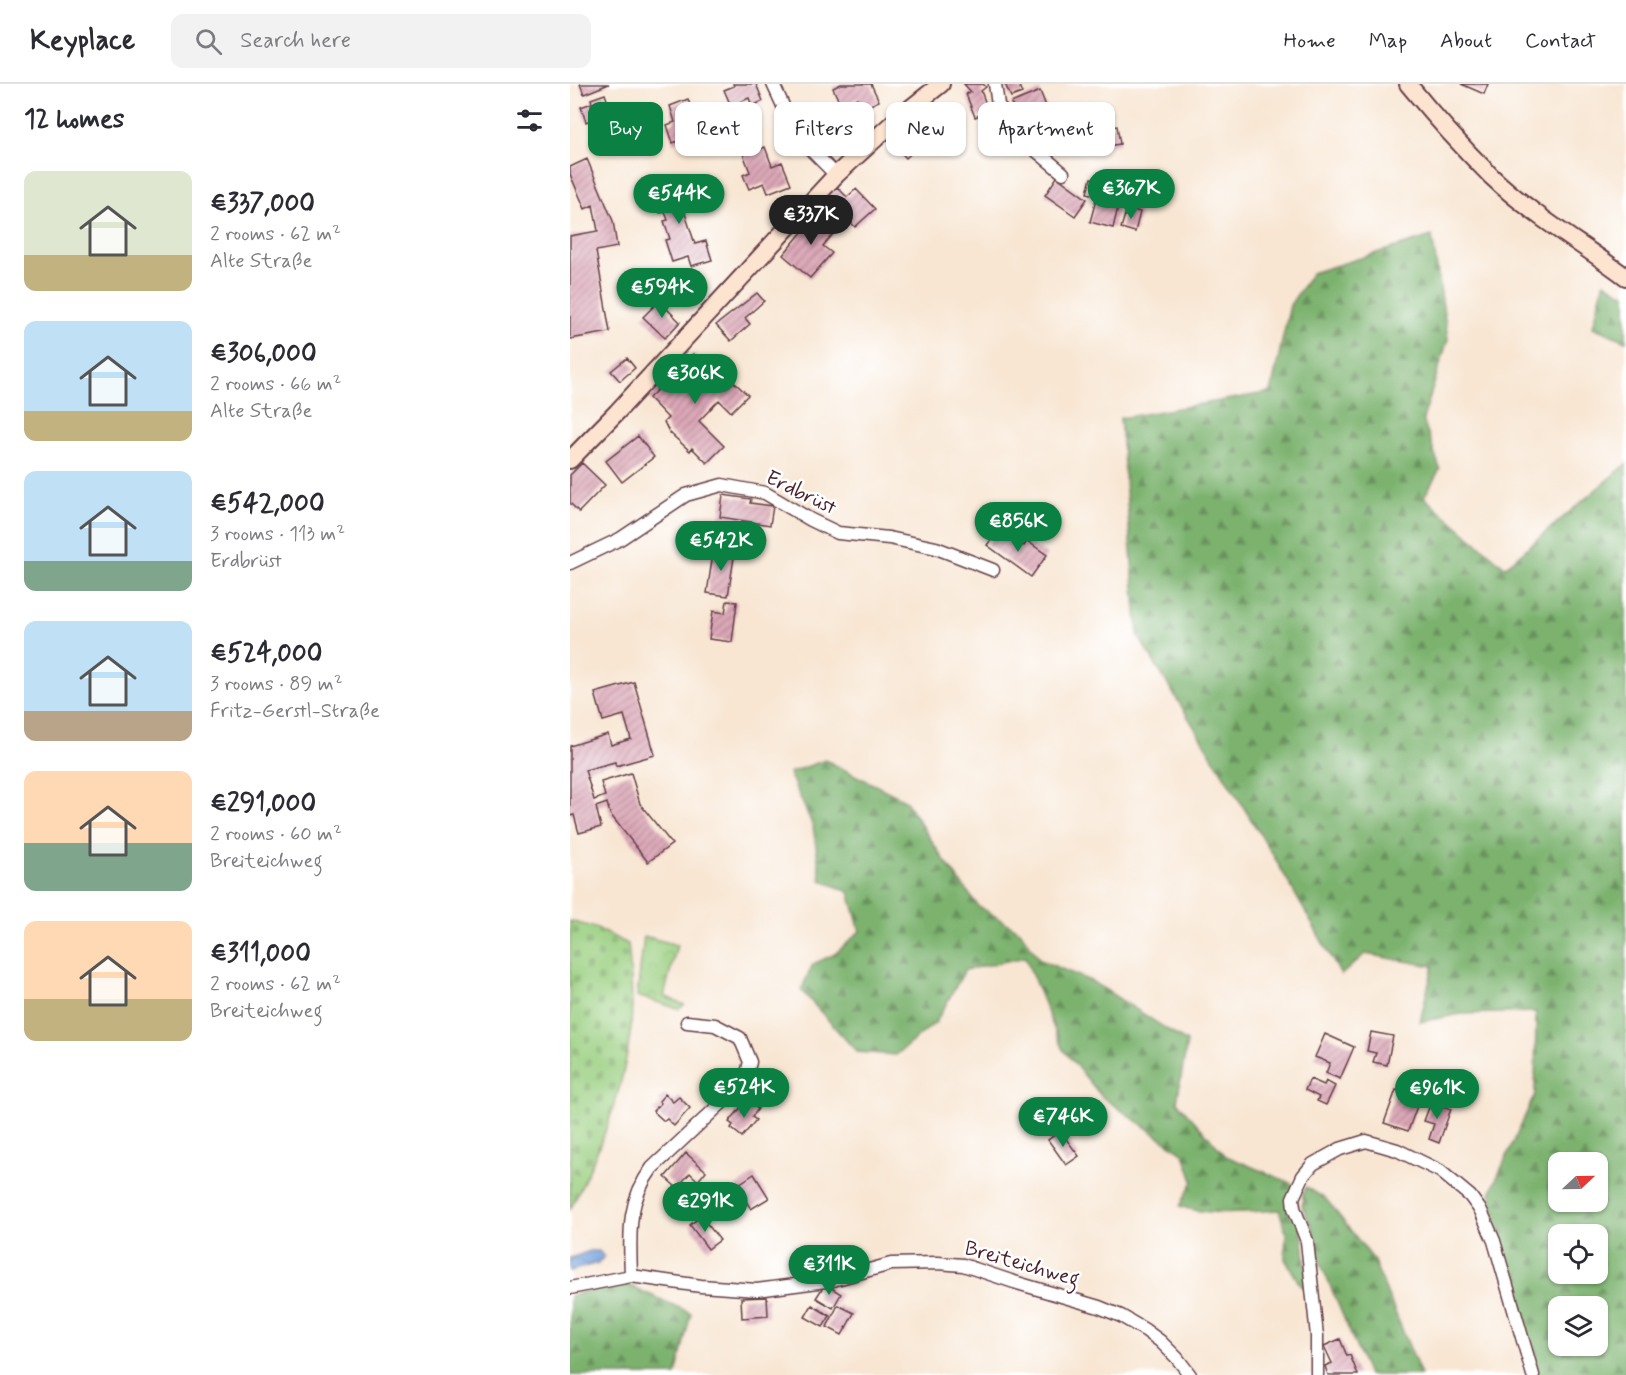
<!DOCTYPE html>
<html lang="en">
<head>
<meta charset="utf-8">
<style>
  :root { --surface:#fff; --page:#f2f2f3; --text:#2b2b33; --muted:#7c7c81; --line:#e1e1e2; --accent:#0b8043 }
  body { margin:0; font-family:Mynerve,sans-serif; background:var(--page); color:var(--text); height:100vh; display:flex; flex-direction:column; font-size:22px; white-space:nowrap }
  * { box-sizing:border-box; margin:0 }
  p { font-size:20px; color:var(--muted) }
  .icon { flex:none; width:33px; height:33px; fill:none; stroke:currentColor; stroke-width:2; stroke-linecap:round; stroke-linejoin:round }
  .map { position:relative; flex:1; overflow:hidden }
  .side { display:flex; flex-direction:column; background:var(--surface); width:570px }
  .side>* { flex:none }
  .guide { position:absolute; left:18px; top:18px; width:570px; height:54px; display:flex; gap:12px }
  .needle { width:39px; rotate:68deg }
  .buttons { position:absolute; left:978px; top:1068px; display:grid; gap:12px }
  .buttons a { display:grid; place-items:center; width:60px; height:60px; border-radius:12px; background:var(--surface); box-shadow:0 2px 4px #0004; font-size:30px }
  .price { position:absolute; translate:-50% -51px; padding:0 14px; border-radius:21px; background:var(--accent); color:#fff; font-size:20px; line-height:39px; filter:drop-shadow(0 2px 3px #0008) }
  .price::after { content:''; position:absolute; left:50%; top:36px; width:18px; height:14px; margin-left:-9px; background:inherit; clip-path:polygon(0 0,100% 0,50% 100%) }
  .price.current { background:#222; color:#fff }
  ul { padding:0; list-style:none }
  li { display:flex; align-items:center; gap:18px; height:150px; padding:0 24px }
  li span { display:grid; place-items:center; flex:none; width:168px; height:120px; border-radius:12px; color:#555 }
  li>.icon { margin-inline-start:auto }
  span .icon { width:72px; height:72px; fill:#fffc; stroke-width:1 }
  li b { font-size:26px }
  h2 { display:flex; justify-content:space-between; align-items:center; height:72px; padding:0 24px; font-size:26px }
  .pill { padding:0 21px; border-radius:12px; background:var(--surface); box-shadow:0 2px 4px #0004; font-size:21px; line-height:54px }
  .pill.current { background:var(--accent); color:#fff }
  header { display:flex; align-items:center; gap:36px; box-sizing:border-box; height:84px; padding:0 30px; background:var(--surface); border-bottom:2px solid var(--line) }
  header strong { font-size:28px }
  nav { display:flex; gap:33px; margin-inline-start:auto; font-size:21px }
  .search { width:420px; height:54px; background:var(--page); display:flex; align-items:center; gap:15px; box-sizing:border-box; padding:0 21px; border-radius:12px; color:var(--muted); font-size:22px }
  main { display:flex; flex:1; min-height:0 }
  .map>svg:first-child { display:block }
</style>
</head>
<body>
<header>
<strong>Keyplace</strong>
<div class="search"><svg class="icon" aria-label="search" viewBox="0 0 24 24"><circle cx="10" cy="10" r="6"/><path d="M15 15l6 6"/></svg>Search here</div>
<nav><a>Home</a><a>Map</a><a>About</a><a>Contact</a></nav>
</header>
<main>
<section class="side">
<h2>12 homes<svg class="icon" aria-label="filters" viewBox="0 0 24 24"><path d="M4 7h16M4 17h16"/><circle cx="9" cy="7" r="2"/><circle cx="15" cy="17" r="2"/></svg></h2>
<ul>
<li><span style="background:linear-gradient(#dfe7d0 70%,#c2b280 0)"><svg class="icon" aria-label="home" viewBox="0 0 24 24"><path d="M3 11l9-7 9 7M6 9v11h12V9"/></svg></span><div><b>€337,000</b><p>2 rooms · 62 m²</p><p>Alte Straße</p></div></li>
<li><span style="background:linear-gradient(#bfe0f5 75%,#c2b280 0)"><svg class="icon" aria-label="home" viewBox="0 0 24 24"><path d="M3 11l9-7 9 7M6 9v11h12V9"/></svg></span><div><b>€306,000</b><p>2 rooms · 66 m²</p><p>Alte Straße</p></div></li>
<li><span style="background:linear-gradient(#bfe0f5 75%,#7fa58c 0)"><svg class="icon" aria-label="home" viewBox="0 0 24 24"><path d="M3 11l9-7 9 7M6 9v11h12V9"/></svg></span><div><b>€542,000</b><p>3 rooms · 113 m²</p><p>Erdbrüst</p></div></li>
<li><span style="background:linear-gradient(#bfe0f5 75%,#b9a48a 0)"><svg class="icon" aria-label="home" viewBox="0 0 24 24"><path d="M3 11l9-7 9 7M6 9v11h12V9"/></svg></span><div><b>€524,000</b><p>3 rooms · 89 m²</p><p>Fritz-Gerstl-Straße</p></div></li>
<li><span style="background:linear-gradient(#ffd9b3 60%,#7fa58c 0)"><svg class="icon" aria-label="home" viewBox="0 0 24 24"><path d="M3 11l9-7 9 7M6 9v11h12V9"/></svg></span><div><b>€291,000</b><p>2 rooms · 60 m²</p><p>Breiteichweg</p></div></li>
<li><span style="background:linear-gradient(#ffd9b3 65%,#c2b280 0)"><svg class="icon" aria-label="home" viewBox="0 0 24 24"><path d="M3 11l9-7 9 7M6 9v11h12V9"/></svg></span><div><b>€311,000</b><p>2 rooms · 62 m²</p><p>Breiteichweg</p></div></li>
</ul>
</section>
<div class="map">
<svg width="1056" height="1291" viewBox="0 0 1056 1291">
  <defs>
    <pattern id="forest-firs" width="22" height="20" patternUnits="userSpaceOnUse" patternTransform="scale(1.5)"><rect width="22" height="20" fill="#7bb26e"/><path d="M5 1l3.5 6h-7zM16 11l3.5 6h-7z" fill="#67905b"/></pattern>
    <pattern id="cemetery-stones" width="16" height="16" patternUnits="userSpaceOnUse" patternTransform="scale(1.5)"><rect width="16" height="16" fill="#9acf80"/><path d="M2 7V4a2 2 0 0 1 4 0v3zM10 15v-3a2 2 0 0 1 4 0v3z" fill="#86b16f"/></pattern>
    <pattern id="park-crowns" width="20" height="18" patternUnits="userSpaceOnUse" patternTransform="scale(1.5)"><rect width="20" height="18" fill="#9acf80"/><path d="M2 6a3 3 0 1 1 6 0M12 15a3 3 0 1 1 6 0" fill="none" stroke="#86b16f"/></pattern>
    <pattern id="water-waves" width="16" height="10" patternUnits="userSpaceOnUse" patternTransform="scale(1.5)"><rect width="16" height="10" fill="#74a2dd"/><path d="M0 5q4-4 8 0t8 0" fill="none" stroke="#6183b3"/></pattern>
    <pattern id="building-hatch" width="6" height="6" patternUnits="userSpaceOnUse" patternTransform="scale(1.5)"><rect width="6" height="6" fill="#dca8b8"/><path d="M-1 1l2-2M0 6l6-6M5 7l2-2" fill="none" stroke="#b48896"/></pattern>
  </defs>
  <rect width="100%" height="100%" fill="#fff"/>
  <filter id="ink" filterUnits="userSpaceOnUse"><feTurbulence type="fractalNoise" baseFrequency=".0167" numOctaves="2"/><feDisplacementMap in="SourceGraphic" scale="12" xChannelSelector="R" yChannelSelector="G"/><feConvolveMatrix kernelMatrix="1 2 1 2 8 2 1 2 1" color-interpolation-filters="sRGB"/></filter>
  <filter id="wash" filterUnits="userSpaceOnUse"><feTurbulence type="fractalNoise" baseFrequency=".008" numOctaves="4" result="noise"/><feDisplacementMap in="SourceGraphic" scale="24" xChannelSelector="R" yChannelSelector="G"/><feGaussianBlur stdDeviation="1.35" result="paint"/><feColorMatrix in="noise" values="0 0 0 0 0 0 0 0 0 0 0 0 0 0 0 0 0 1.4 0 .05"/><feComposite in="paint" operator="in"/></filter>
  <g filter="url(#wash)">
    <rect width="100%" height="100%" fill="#f8e6d3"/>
    <!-- forest -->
    <path fill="url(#forest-firs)" stroke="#62684c" stroke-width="1.5" fill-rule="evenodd" d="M862 152 878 255 853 335 870 385 854 413 935 483 1056 380V1291H968L932 1166 920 1109 965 1010 966 928 891 930 850 938 863 882 795 870 771 891 703 771 568 552 550 334 701 308 720 221 742 189ZM988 1078H1028V1118H988ZM988 1150H1028V1190H988ZM988 1222H1028V1262H988Z
      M1034 198 1056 211V257L1023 243Z
      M255 676 335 716 372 773 408 822 450 847 470 876 523 898 617 958 607 1018 656 1072 723 1100 733 1154 738 1203 731 1202 715 1175 716 1148 709 1126C681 1128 635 1132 610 1122L623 1097 614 1070 532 1013 492 964 455 873 395 886 366 938 326 971 287 968 231 906 243 880 265 870 290 847 279 808 251 796 243 742 219 689Z
      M736 1103 756 1115 803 1175 851 1291H798L748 1173 742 1143 732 1122 733 1109Z
      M56 1200 121 1229 106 1291H0V1212L22 1205Z"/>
    <!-- cemetery -->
    <path fill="url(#cemetery-stones)" stroke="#727756" stroke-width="1.5" d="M0 837 26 844 58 860C61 887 63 916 61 943 54 1009 29 1068 0 1126Z"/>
    <!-- park -->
    <path fill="url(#park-crowns)" stroke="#727756" stroke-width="1.5" d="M74 852 107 861 94 912 114 921 109 925 67 912Z"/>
    <!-- water -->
    <path fill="url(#water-waves)" stroke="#5f6084" stroke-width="1.5" d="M20 1167H29L34 1173 28 1179 0 1187V1174Z"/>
    <g id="blocks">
      <!-- building -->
      <path fill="url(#building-hatch)" d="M10 0H39L14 10Z
        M163 0H186L193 17 182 22 179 14 161 22 154 6 164 2Z
        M271 0H301L309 17 292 25 287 14 271 22 263 4Z
        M394 0H413L416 3 411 7 419 28 405 33 396 10 401 8Z
        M435 0H454L449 2 452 9 441 13Z
        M891 0H918L914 10Z
        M470 7 478 27 455 36 451 26 445 28 441 19Z
        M35 10 47 44 28 51 22 35 16 38 11 23 22 19 21 15Z
        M118 15 130 48 103 59 97 41 105 38 100 22Z
        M70 19 82 48 68 53 64 44 51 49 43 29Z
        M499 28 500 32 494 33 496 41 481 43 479 31Z
        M547 42 550 60 530 63 527 45Z
        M497 43 500 64 478 67 475 47Z
        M332 44 336 48 341 44 350 53 345 58 349 62 336 74 319 56Z
        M189 60 191 65 195 63 202 82 212 78 221 100 198 109 194 99 179 105 173 91 180 88 172 67Z
        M17 75 43 137 47 163 26 167 40 248 0 255V152L28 147 23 121 15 125 0 90V83Z
        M106 92 110 104 114 103 117 112 110 114 125 160 136 157 142 176 121 182 118 173 102 178 95 156 100 155 94 137 98 136 95 128 90 129 88 124 85 125 81 113 96 108 92 96Z
        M487 93 517 115 505 132 475 111Z
        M521 94 553 103 543 144 520 138 527 112 517 109Z
        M267 103 277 113 286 105 305 125 285 143 267 124 263 127 253 116Z
        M557 124 570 128 565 148 551 144Z
        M248 129 267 145 253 162 262 169 240 194 213 171Z
        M187 209 194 217 175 234 180 240 161 257 146 241Z
        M89 217 110 238 95 254 73 233Z
        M123 270 148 295 154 289 178 311 161 328 149 316 129 337 154 362 137 379 122 364 120 367 99 348 94 338 98 334 79 314Z
        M57 274 65 284 50 297 41 287Z
        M68 352 84 373 52 398 36 377Z
        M12 379 35 401 9 428 0 419V391Z
        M153 411 181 415 180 419 203 422 200 441 150 433Z
        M429 445 454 462 457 457 477 471 461 493 417 461Z
        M144 463 165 467 158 512 137 509Z
        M157 517 167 518 162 558 139 555 143 527 155 529Z
        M64 598 85 671 46 682 45 678 15 686 24 716 35 712 31 698 61 689 70 720 102 760 78 778 40 730 37 719 26 723 31 743 9 749 4 731 0 732V662L38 650 41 661 61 655 54 631 33 637 25 609Z
        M801 948 823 952 817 981 803 978 806 969 797 967Z
        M755 950 784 963 770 995 756 989 760 979 745 973Z
        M194 994 209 1007 199 1018 185 1005Z
        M740 995 754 1001 756 997 765 1002 756 1021 747 1017 749 1013 735 1006Z
        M826 1006 850 1014 838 1047 814 1039Z
        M95 1010 103 1018 109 1013 120 1024 104 1042 97 1035 94 1037 83 1027 91 1019 89 1017Z
        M177 1016 188 1025 182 1033 186 1036 172 1053 161 1044 163 1041 159 1038Z
        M462 1017 481 1041 473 1047 454 1022Z
        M861 1018 881 1025 869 1059 859 1055 864 1040 854 1037Z
        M490 1047 509 1072 496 1081 478 1056Z
        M116 1069 136 1087 128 1097 120 1089 107 1104 95 1093Z
        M184 1090 199 1114 181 1125 166 1102Z
        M131 1132 150 1156 138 1165 120 1141Z
        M255 1200 271 1210 263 1224 246 1214Z
        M197 1213 198 1232 172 1234 171 1214Z
        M242 1221 260 1232 253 1243 235 1233Z
        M268 1221 284 1229 272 1251 257 1243Z
        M770 1255 777 1272 780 1271 788 1291H758L755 1282 762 1279 754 1262Z"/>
    </g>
  </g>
  <g filter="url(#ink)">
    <use href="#blocks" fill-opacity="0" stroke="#643d44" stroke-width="1.5"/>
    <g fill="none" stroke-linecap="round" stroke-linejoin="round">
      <defs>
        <path id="street" d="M203 0 227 52 266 91
          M425 0 428 21 446 50 493 89
          M0 479 50 455 116 411 152 401 195 409 241 436 268 449 319 454 366 464 423 486
          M61 1192C60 1152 56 1119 82 1084L173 999 177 989 180 978 170 954 145 941 117 938
          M0 1204 61 1192 131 1202 187 1206 263 1196 321 1180 368 1179 393 1181 444 1198 529 1223 551 1232 575 1246 590 1257 607 1274 620 1291
          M747 1291V1252L737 1157 724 1124 723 1114 733 1092 743 1080 770 1065 796 1057 827 1066 870 1087 900 1112 911 1127 924 1157 963 1291"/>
        <path id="secondary" d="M838 0C864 32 893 64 922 93 962 131 1012 160 1056 193
          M0 376 47 328 266 91 327 35 371 0"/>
      </defs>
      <!-- street casing -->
      <use href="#street" stroke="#643d44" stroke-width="15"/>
      <!-- secondary casing -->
      <use href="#secondary" stroke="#643d44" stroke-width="20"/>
      <!-- street -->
      <use href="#street" stroke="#fff" stroke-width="12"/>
      <!-- secondary -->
      <use href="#secondary" stroke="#fde4d1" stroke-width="16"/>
    </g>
  </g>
  <g text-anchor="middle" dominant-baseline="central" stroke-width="5" stroke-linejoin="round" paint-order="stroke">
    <!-- street labels -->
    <g font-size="21" fill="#4a1f2b" stroke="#fff">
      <text transform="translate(231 409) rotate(26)">Erdbrüst</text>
      <text transform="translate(452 1180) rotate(16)">Breiteichweg</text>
    </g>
  </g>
</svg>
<div class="buttons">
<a><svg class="needle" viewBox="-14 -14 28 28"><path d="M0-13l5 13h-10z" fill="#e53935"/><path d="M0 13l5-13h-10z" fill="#7c7c81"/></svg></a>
<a><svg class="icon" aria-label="locate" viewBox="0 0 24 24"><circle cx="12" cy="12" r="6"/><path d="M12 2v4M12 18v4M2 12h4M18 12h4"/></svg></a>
<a><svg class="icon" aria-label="layers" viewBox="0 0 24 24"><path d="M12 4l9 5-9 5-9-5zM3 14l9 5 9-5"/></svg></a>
</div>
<b class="price" style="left:561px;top:136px">€367K</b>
<b class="price" style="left:109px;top:141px">€544K</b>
<b class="price current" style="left:241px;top:162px">€337K</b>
<b class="price" style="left:92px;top:235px">€594K</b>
<b class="price" style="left:125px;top:321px">€306K</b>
<b class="price" style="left:448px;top:469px">€856K</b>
<b class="price" style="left:151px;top:488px">€542K</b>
<b class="price" style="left:174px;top:1035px">€524K</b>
<b class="price" style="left:867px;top:1036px">€961K</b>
<b class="price" style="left:493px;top:1064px">€746K</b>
<b class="price" style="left:135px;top:1149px">€291K</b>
<b class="price" style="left:259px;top:1212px">€311K</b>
<div class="guide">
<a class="pill current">Buy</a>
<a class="pill">Rent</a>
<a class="pill">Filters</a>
<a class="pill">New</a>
<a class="pill">Apartment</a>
</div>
</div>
</main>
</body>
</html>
